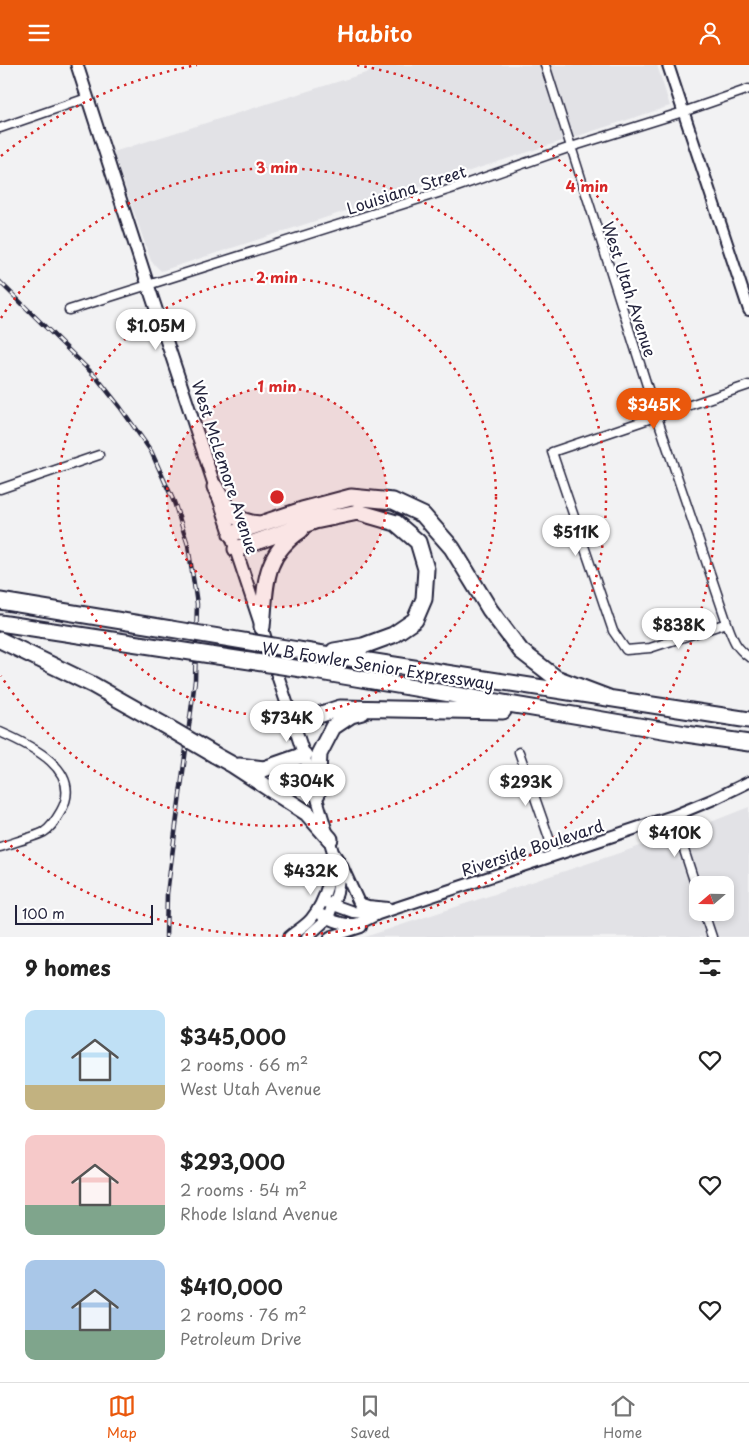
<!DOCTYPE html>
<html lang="en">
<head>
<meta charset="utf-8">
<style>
  :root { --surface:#fff; --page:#f2f2f2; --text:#222; --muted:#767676; --line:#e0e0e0; --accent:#ea580c }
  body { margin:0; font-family:"Playpen Sans",sans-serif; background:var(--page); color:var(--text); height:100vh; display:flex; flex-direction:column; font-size:19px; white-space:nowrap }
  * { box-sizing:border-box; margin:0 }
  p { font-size:16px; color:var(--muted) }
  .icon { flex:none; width:28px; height:28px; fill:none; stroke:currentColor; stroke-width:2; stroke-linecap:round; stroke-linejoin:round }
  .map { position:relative; height:872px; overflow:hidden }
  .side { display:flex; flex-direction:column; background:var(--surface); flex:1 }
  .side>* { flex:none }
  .needle { width:32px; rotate:250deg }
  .controls { position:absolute; left:689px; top:811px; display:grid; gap:10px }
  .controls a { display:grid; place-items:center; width:45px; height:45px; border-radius:10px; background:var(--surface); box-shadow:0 2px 8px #0003; font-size:25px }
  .scale { position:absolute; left:15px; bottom:12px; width:138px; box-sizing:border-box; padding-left:5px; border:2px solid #22223b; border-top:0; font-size:14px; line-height:18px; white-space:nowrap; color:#22223b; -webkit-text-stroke:4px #fff; paint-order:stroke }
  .price { position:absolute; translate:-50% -42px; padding:0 11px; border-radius:18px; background:#fff; color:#222; font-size:16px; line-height:32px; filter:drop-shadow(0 1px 2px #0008) }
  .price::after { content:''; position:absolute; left:50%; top:30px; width:15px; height:11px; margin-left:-8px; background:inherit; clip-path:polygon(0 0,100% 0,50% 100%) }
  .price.active { background:var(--accent); color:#fff }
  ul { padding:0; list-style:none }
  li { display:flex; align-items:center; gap:15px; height:125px; padding:0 25px }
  li span { display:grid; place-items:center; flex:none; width:140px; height:100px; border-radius:10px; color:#555 }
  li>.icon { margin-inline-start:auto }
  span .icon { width:60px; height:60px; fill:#fffc; stroke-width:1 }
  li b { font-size:21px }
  h2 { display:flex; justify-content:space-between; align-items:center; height:60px; padding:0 25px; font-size:21px }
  header { display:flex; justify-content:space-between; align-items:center; height:65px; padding:0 25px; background:var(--accent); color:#fff; font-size:22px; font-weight:600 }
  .tabs { display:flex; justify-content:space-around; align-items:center; height:70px; border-top:1px solid var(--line); background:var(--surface); font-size:14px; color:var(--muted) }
  .tabs a { display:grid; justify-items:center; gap:2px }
  .tabs .active { color:var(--accent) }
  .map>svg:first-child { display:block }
</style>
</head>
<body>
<header><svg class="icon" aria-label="menu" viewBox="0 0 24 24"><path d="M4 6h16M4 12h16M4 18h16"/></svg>Habito<svg class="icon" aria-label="person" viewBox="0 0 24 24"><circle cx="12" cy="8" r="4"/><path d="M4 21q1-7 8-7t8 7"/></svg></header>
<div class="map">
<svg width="749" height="872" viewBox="0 0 749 872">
  <rect width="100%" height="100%" fill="#f2f2f3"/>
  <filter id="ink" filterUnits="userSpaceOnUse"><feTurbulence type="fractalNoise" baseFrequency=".02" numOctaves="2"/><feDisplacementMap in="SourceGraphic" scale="10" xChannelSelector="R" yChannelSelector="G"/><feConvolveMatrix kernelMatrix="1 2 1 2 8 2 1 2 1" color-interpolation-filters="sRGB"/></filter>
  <g filter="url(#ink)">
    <!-- built -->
    <path fill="#e2e2e6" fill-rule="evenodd" d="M378 0H657L670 41 161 206 151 196 113 87 369 7Z
      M749 742V872H365L698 762ZM698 820H725V848H698Z"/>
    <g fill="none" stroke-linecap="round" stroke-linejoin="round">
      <defs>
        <path id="minor" d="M545 0 657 352 727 558C733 574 735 582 749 592
          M0 63 87 33
          M69 245 451 124 571 82 683 47 749 24
          M0 424 99 390
          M727 558 650 583 626 585 613 566 552 387 749 320
          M0 667C30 680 84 705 61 746 57 753 51 763 44 767 34 772 12 778 0 782
          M519 687 555 790
          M673 751 698 828
          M704 848 712 872"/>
        <path id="tertiary" d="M668 0 749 245
          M304 690 333 787 339 796 340 804 337 828 328 853 307 872
          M341 799 359 838 368 841 388 843
          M328 838 353 847 375 849
          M316 847C328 853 345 863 359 858 366 856 372 852 378 849L673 751 714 734 749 717
          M289 872C296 866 305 861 311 854 327 835 330 811 333 787
          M330 872 361 862"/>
        <path id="secondary" d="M77 0 148 220 304 690"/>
        <path id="motorway" d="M215 422C227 444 232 457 260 459
          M231 469 302 445 351 432 393 436 423 450 452 483 490 545 521 586 556 613 609 633
          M236 484 315 456 358 447 396 458 418 477 426 504 424 534 415 555 393 570 363 581 334 586
          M0 536 171 564
          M0 558 171 584
          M262 562C266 521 262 491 301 465
          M0 575 93 620 162 659
          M298 585 749 655
          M308 605 686 669 749 678
          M294 658 340 643 503 646
          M215 690 233 700 307 748 330 774
          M239 701 264 704 304 690
          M317 729 319 689 333 662 351 650 362 647"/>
      </defs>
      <!-- minor casing -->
      <use href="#minor" stroke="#22223b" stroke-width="11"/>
      <!-- tertiary casing -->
      <use href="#tertiary" stroke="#22223b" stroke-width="14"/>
      <!-- secondary casing -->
      <use href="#secondary" stroke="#22223b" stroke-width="15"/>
      <!-- motorway casing -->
      <use href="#motorway" stroke="#22223b" stroke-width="19"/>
      <!-- minor -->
      <use href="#minor" stroke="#fff" stroke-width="8"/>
      <!-- tertiary -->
      <use href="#tertiary" stroke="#fff" stroke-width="10"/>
      <!-- secondary -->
      <use href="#secondary" stroke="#fff" stroke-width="11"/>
      <!-- motorway -->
      <use href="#motorway" stroke="#fff" stroke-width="15"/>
      <defs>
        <path id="rail" d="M0 217 97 313 120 342 151 386 174 437 188 480 197 539 195 615 167 829 166 872"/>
      </defs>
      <!-- rail casing -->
      <use href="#rail" stroke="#22223b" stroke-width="4.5"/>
      <!-- rail -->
      <use href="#rail" stroke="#fff" stroke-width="2.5" stroke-dasharray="8" stroke-linecap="butt"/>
      <defs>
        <path id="motorway-bridge" d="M171 564 298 585
          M171 584 308 605
          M162 659 215 690"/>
      </defs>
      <!-- motorway-bridge casing -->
      <use href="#motorway-bridge" stroke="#22223b" stroke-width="19" stroke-linecap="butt"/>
      <!-- motorway-bridge -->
      <use href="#motorway-bridge" stroke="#fff" stroke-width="15"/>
    </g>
  </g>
  <!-- distance rings -->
  <circle cx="277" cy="432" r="110" fill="#d62828" fill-opacity=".12"/>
  <g fill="none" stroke="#d62828" stroke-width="2.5" stroke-dasharray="2.5 5">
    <circle cx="277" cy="432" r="110"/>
    <circle cx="277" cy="432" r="219"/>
    <path d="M1 253A329 329 0 1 1 1 611"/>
    <path d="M1 91A439 439 0 0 1 197 0M357 0A439 439 0 1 1 1 773"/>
  </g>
  <g text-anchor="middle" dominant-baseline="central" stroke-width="4.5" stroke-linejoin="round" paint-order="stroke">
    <!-- street labels -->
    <g font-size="16" fill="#22223b" stroke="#fff">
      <text transform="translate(406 124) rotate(-18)">Louisiana Street</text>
      <text transform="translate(630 224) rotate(72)">West Utah Avenue</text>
      <text transform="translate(226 402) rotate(72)">West McLemore Avenue</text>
      <text transform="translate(378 600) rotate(9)">W B Fowler Senior Expressway</text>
      <text transform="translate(532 782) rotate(-18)">Riverside Boulevard</text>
    </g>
  </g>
  <circle cx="277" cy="432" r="8" fill="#d62828" stroke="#fff" stroke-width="2.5"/>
  <g font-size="15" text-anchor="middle" font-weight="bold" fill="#d62828" stroke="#fff" stroke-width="4.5" stroke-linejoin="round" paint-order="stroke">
    <text x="277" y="108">3 min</text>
    <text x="587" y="127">4 min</text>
    <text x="277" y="218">2 min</text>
    <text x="277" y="327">1 min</text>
  </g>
</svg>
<div class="controls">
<a><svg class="needle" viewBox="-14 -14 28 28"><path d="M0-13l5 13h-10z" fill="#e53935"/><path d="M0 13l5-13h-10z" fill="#767676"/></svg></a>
</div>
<div class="scale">100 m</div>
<b class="price" style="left:156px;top:286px">$1.05M</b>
<b class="price active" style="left:654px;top:365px">$345K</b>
<b class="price" style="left:576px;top:492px">$511K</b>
<b class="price" style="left:679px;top:585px">$838K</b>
<b class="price" style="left:287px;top:678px">$734K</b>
<b class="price" style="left:307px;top:741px">$304K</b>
<b class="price" style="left:526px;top:742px">$293K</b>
<b class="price" style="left:675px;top:793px">$410K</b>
<b class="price" style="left:311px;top:831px">$432K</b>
</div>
<section class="side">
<h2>9 homes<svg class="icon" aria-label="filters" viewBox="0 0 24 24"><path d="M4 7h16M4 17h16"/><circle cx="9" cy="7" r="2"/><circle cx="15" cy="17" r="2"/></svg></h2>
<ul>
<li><span style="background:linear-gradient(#bfe0f5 75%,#c2b280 0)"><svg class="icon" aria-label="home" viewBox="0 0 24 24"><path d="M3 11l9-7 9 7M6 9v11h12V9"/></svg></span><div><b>$345,000</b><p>2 rooms · 66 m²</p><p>West Utah Avenue</p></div><svg class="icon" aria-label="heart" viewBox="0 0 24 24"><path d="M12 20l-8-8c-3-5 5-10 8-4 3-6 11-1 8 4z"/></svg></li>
<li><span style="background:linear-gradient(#f6c9c9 70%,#7fa58c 0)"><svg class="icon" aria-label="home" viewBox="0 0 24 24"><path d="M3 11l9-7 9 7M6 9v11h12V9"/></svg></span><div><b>$293,000</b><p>2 rooms · 54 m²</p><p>Rhode Island Avenue</p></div><svg class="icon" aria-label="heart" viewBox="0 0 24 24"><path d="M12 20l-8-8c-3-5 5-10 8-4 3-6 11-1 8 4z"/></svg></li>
<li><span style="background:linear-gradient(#a9c7e8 70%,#7fa58c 0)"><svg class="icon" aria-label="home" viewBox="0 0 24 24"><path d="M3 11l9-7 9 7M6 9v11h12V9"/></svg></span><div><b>$410,000</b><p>2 rooms · 76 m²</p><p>Petroleum Drive</p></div><svg class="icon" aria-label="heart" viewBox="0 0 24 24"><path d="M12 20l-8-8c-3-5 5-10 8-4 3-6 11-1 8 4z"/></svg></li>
</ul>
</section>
<nav class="tabs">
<a class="active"><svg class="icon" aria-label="map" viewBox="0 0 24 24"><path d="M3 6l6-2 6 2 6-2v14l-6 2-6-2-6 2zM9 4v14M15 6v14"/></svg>Map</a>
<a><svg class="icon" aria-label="saved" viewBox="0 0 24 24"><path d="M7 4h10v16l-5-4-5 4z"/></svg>Saved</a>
<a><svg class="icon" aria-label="home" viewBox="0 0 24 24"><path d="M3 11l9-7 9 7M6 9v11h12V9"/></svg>Home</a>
</nav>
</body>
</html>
